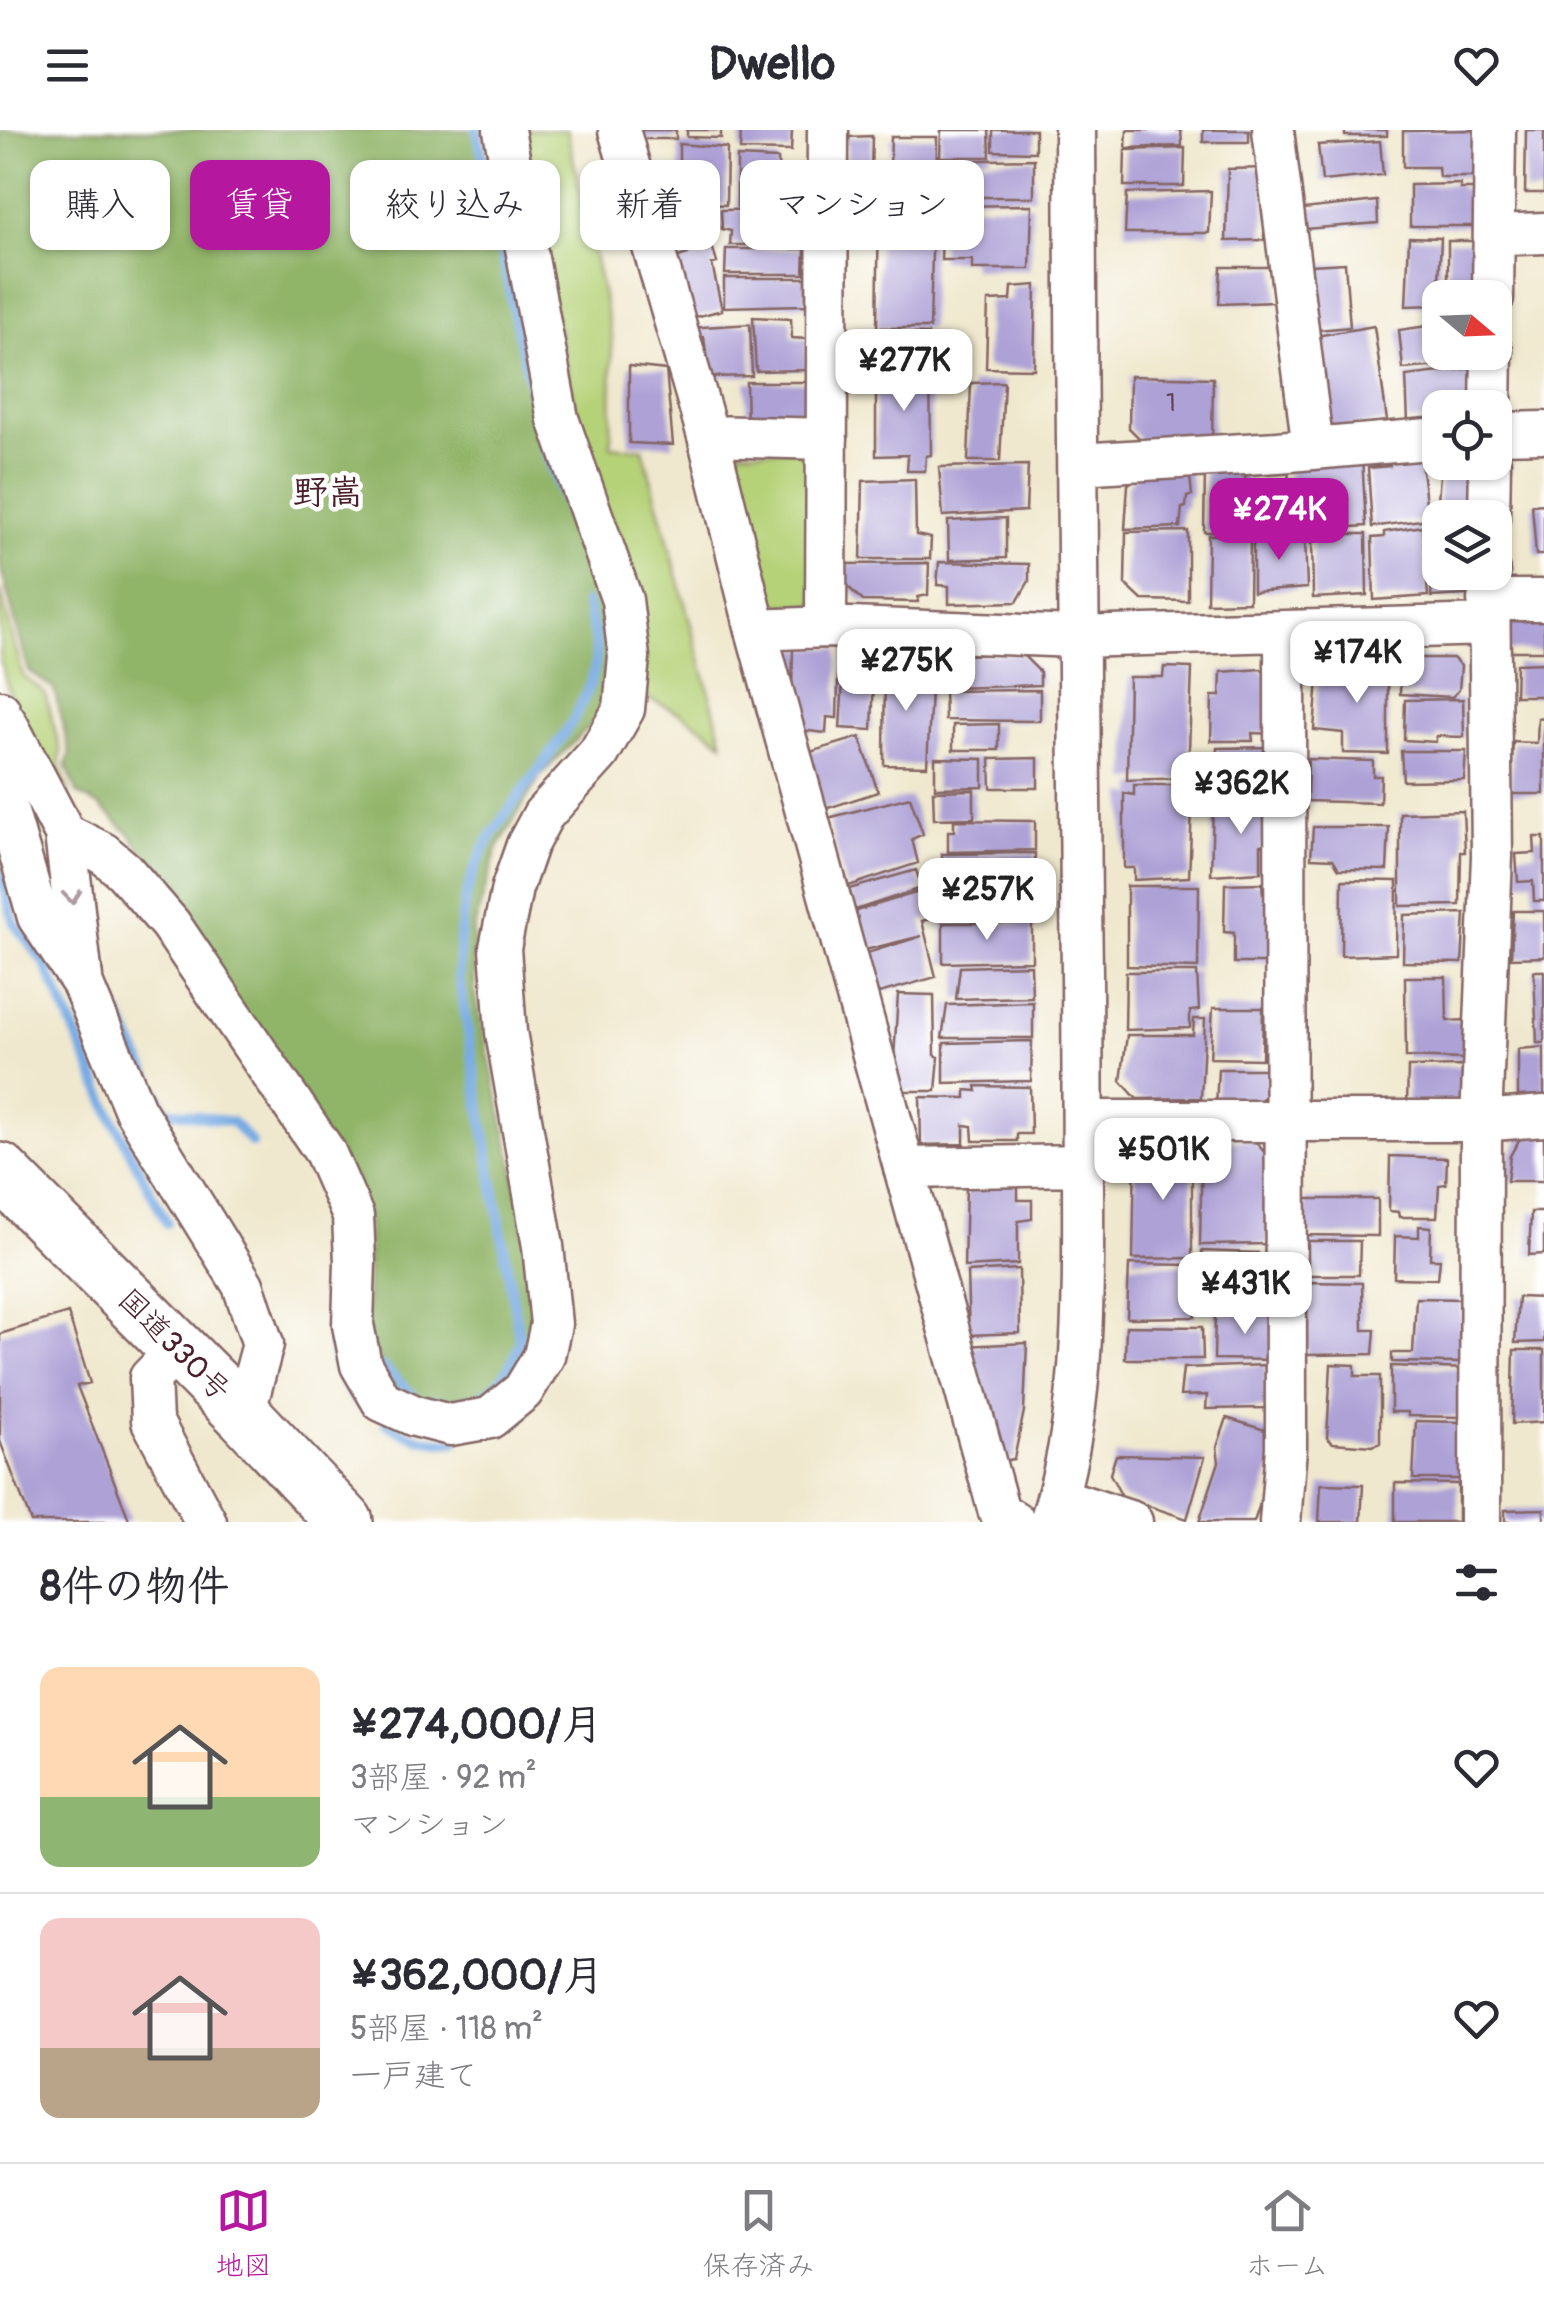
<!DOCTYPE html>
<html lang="ja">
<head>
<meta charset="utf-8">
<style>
  :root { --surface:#fff; --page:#f7f7f7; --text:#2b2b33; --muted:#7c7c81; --line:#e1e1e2; --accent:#b5179e }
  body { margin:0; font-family:Pangolin,"Klee One",sans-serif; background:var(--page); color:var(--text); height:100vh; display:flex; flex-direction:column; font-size:38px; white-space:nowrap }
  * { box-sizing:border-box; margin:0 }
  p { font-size:32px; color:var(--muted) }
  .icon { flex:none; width:55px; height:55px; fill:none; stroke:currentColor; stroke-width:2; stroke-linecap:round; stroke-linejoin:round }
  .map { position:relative; height:1392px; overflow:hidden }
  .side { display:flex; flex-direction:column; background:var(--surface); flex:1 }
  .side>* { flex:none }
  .guide { position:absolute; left:30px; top:30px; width:1000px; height:90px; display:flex; gap:20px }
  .needle { width:65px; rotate:109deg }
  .fabs { position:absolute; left:1422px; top:150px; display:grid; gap:20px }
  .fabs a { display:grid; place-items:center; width:90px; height:90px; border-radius:20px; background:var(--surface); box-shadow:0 2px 8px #0004; font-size:50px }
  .price { position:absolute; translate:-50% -85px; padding:0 22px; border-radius:20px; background:#fff; color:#222; font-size:32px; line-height:65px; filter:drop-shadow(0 2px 5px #0008) }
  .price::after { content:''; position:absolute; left:50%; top:60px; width:30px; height:22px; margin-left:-15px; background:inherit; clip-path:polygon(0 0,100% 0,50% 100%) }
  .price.active { background:var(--accent); color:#fff }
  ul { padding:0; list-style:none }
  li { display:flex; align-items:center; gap:30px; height:250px; padding:0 40px }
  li+li { border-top:2px solid var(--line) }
  li span { display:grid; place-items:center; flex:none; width:280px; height:200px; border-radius:20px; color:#555 }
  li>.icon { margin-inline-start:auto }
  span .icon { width:120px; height:120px; fill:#fffc; stroke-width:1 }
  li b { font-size:42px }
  h2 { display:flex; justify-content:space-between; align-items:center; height:120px; padding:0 40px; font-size:42px }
  .tag { padding:0 35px; border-radius:20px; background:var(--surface); box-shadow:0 2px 8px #0004; font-size:35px; line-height:90px }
  .tag.active { background:var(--accent); color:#fff }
  header { display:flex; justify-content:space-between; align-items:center; height:130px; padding:0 40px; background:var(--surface); font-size:45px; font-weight:700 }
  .tabs { display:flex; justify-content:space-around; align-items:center; height:140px; border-top:2px solid var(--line); background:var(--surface); font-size:28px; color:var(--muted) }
  .tabs a { display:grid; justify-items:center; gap:5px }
  .tabs .active { color:var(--accent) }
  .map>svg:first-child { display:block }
</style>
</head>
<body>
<header><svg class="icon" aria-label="menu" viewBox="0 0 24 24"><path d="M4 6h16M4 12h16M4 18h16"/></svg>Dwello<svg class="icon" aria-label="heart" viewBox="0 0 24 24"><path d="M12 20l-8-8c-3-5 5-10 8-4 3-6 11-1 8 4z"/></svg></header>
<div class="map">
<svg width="1544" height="1392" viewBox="0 0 1544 1392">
  <rect width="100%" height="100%" fill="#fff"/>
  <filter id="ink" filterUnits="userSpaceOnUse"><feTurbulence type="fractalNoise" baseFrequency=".01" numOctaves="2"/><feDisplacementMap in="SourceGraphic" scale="20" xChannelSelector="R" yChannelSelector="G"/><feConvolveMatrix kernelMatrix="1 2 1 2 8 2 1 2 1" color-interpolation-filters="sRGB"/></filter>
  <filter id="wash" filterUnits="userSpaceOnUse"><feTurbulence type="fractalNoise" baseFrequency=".0048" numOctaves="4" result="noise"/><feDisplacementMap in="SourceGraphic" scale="40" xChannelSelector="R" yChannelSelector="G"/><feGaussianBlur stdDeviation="2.25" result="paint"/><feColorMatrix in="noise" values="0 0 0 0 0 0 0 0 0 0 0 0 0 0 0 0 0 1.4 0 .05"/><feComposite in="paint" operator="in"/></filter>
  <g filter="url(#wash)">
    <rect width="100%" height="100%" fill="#f0e8ce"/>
    <!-- green -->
    <path fill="#b6d278" stroke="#807852" stroke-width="2.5" d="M514 0H567L612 208 611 316 643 319 723 613C694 590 670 575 633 564L592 354Z
      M742 320H797L817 342 815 475 780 476 758 455 727 338Z
      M0 460 23 546 45 563 61 623 59 634 69 662 46 646 10 565 0 530Z"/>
    <!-- forest -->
    <path fill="#90b468" stroke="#6d6a4a" stroke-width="2.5" d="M0 0H481L550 317 615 497 612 573 540 646 497 719 473 801 475 866 513 1033 539 1196 510 1257 464 1279 394 1262 367 1203 368 1093 181 795 190 785 129 703 100 676 78 664 66 635 70 624 54 559 29 541 0 436Z"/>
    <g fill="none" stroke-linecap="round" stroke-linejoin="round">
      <!-- stream -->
      <path stroke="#78abe4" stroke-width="10" d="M477 0 519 207 547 324 585 425
        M0 740 14 793 45 834 114 991 167 1093
        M97 839 165 980 232 992 252 1013
        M323 1061 336 1128
        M335 1150C332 1200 324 1245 368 1281
        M383 1237 414 1266
        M431 1270C479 1282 506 1254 520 1212L459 848C458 794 464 748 494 702 524 654 594 582 596 525 597 509 590 489 586 473
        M386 1293C405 1306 433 1314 455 1312"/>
    </g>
    <g id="blocks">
      <!-- building -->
      <path fill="#ada1d6" d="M636 0H676V9H636Z
        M687 0H721V8L687 7Z
        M741 0H792L791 21 740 20Z
        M941 0H989L990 27H940Z
        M993 0H1035V22L993 21Z
        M1127 0H1181L1182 16 1126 18Z
        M1203 0H1249V12H1203Z
        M1345 0H1387V6H1345Z
        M1481 0 1480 47H1439L1438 37H1403V1Z
        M1526 0H1544V63H1525Z
        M872 6 871 42 847 43V7Z
        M891 7H937L936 75H889Z
        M1380 11 1383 45 1322 51 1318 15Z
        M679 14 727 18 726 75 679 73Z
        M1185 18 1184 56H1124L1125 20Z
        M737 27 778 29 779 69H796L795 76 737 77Z
        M1034 29V67H945L946 31Z
        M1266 38 1264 110 1226 111 1228 39Z
        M1460 54V59H1487L1486 96H1410V55Z
        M1211 61 1209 103H1125L1127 63Z
        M1377 71 1378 93 1305 99 1303 79Z
        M1032 75 1030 139H972V130H941L943 76Z
        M805 79V115H730L731 101 722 99 721 80Z
        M879 81 933 84 930 198H877Z
        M1409 107 1441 108 1438 175 1406 176Z
        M1448 111H1479L1480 168H1448Z
        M711 112 717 133 712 134 722 180 684 190 669 130 688 124 687 119Z
        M726 119H805L804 144H725Z
        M1345 133 1350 197 1318 200 1311 135Z
        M1221 137H1277V172L1219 174Z
        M724 148H806V175L724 177Z
        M1036 155 1034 239 986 238 988 171 1011 170 1012 157Z
        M753 187 791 189 792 208 807 209V240L756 241Z
        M750 194 752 246 709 247 704 207H689L688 198Z
        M1435 195 1440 236 1403 239 1399 200Z
        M1374 196 1387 291 1328 301 1316 206Z
        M851 202 928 204 929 232 851 231Z
        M1441 222H1479L1480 234 1442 238Z
        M629 236 666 240 673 315 629 313Z
        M930 236 931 325 926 326 925 341H907L908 325 876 326V238Z
        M1482 237 1476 278H1440V290L1408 292 1406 246Z
        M1130 246 1213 248 1212 312 1145 314 1129 298Z
        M746 252H816V280L800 295H747Z
        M1004 252 1000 331H968L971 253Z
        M1420 323 1428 389 1372 397 1368 338 1390 336 1389 327Z
        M1362 327 1366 396 1291 401 1288 333Z
        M1441 332H1478L1475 386 1437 384Z
        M1028 335 1026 381 943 386 939 337Z
        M1189 337 1192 365 1187 367 1186 377 1182 378 1180 397 1125 399 1128 355 1142 338Z
        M1205 340H1245L1247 401 1204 402Z
        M915 349 916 405 931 408 930 429H861L863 351Z
        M1544 374V425H1536L1532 375Z
        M1006 388V428L949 430 948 391Z
        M1422 396 1428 466 1374 470 1372 408 1384 407V402Z
        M1188 401V471L1142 470 1125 454 1126 402Z
        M1312 404H1366L1367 465 1313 468Z
        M1208 405H1250L1249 472 1207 473Z
        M1253 406 1305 407 1307 458 1253 462Z
        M1433 416H1440V442H1478V450L1466 465 1431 467Z
        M939 432 1029 434V451L1017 472 949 474V456L937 455Z
        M929 433 928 465 918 467V472L863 471 846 455 845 434Z
        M1515 483H1544V521H1507L1508 490Z
        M845 517 875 519 872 600 840 598Z
        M839 518 837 588 827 587 826 603 791 599 793 519Z
        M1022 524 1040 542V555L953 558V525Z
        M885 526H903L904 541 932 542 927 636 884 635Z
        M1401 528H1453L1461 536 1459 560 1452 567 1400 564Z
        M1343 529H1388V624L1343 623V603L1314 600 1318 549H1343Z
        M1544 533V566H1515L1516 534Z
        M1164 537 1192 538 1188 648 1127 650 1129 547H1163Z
        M1261 539 1275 553 1274 604 1252 603 1253 611H1211L1212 566H1220L1221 542Z
        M1040 560V591L945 590 944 561Z
        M1463 569 1464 607 1436 606V612L1404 610 1405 570Z
        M1538 588 1544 589V664H1510L1513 612 1537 613Z
        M999 594V620H953V595Z
        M860 607 878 662 819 681 800 625Z
        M1277 617 1278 660H1215L1217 618Z
        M1401 621H1466L1464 650 1403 651Z
        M935 628 983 629V657L935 658Z
        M1038 628V658H991L990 629Z
        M1308 629 1373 631V646H1381L1380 673 1307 671Z
        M1134 655H1193L1189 747 1134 750V738H1124V663L1134 665Z
        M974 660V688L934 689 933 661Z
        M910 667 923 704 912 709 918 733 846 757 828 688Z
        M1213 674H1274L1276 715H1261V742L1211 745Z
        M1463 681 1465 722H1461L1460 775 1400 776V683Z
        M954 690 1035 691V720L948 722V701H954Z
        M1313 697H1389L1387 740 1339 739 1333 729 1311 728Z
        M1534 707H1544V771H1534L1533 751 1518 752 1516 724 1535 723Z
        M1035 723 1034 754 942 757V724Z
        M916 740 922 758 855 780 849 759Z
        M1342 750 1397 751 1396 824 1341 826Z
        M1262 753 1263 764 1274 765 1273 833H1234V803L1224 802 1225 754Z
        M1127 756H1199L1198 838 1127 836Z
        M943 759H1033V787L943 789Z
        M922 761 930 789 922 791 936 847 876 864 867 823 922 806 865 820 856 781Z
        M1513 781H1544V827L1511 828Z
        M1465 783 1462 833 1403 832 1404 785Z
        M943 793H1032V831L943 833Z
        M1031 835 1032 867 956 869 960 837Z
        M1534 841H1544V913H1537Z
        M1126 842H1197L1199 880 1190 881V898L1125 900Z
        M1405 847H1446L1447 891 1466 890 1463 929 1406 927Z
        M898 864 934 865 935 925 939 927 936 961H892Z
        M1033 872V908H942L947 875Z
        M1213 878H1263L1262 929 1210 928Z
        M1194 889H1205L1201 968 1137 969 1121 951 1127 905H1193Z
        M1032 911 1031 951 944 953V913Z
        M1544 917V965L1518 966V919Z
        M1462 936V973L1407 974 1408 937Z
        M1218 939H1268V963L1254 977H1216Z
        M976 956 1030 957 1031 1004H1017V1011H973L972 996 964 995V1014L921 1015 920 967 966 968V960L977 961Z
        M1522 1005 1544 1006V1051H1507L1510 1026Z
        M1254 1010 1270 1029 1271 1114 1200 1115 1202 1011Z
        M1163 1012H1192V1128L1133 1129 1135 1020 1162 1021Z
        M1390 1026 1447 1028 1446 1054 1439 1055 1437 1087H1399L1398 1082 1389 1081Z
        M1018 1053V1070H1032V1089L1018 1091V1134L964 1137 966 1055Z
        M1305 1069H1378V1106L1304 1105Z
        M1531 1082H1544V1124L1529 1125Z
        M1419 1096 1431 1097 1430 1129H1440L1438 1149 1394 1148 1395 1106 1419 1107Z
        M1308 1111H1360L1359 1145H1308Z
        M1202 1121 1258 1123V1176L1201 1178Z
        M1129 1134 1194 1135 1195 1187 1127 1188Z
        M1019 1139 1020 1203 969 1205 967 1142Z
        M1307 1152 1362 1153 1363 1200H1375L1373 1224 1307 1225Z
        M1518 1167 1544 1168V1212L1515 1213Z
        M1416 1168 1462 1169 1460 1233 1392 1232V1223H1413Z
        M68 1183 90 1253 77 1256 130 1392H31L0 1311V1204Z
        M1215 1183 1276 1184 1277 1230 1214 1229Z
        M1126 1196 1202 1197 1203 1229H1125Z
        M1027 1213 1024 1281 1014 1329 996 1332 962 1216Z
        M1514 1220H1544V1292L1512 1294Z
        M1331 1234 1355 1235V1246H1380V1313L1373 1316 1333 1313 1327 1308Z
        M1266 1235V1278L1206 1279 1207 1265 1180 1266 1183 1238Z
        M1391 1236 1466 1239 1463 1287 1408 1286V1282H1391Z
        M1227 1288 1274 1303 1275 1328 1254 1392H1199L1219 1332 1217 1317Z
        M1416 1291 1461 1292 1460 1349H1413Z
        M1116 1325 1205 1327 1187 1389 1122 1367 1110 1344Z
        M1395 1353 1458 1354V1392H1395Z
        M1321 1354 1363 1355 1361 1392H1319Z
        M1544 1379V1392H1505V1380Z"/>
    </g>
  </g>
  <g filter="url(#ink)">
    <use href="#blocks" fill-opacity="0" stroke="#846564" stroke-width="2.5"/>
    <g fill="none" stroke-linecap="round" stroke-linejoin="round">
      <defs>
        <path id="minor" d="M619 0 708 306 756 500 999 1382 1015 1392
          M1273 0 1313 319
          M1495 105 1544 103
          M1493 168 1495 0
          M1491 278 1492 222
          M1495 303 1544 302
          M708 306 827 309
          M1078 334 1278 322 1440 308
          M1489 388 1490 332
          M1488 470H1544
          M826 497 828 0
          M756 500 826 497 1076 507 1488 495
          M0 581 5 672 38 787 82 853 135 980 243 1155 263 1214 244 1285
          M6 592 65 704 82 848
          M65 704 103 723 124 741 170 794 325 1022 353 1086 355 1132 353 1195 361 1235 382 1271 415 1286 450 1295 490 1288 523 1261 544 1226 551 1194 543 1116 506 902 500 818 512 758 527 715 543 685 599 623 624 579 629 527 622 470 558 289 504 0
          M1085 991H1481L1544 986
          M904 1038 1083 1035
          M177 1220 150 1248 152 1291 206 1392
          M1058 1368 1132 1392
          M1050 1392C1087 1279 1083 1159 1083 1041 1082 953 1083 865 1081 777 1077 518 1077 259 1075 0
          M1280 1392 1286 1318 1285 501
          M1480 1392 1481 991 1492 726 1489 442"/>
        <path id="highway" d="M0 1041 244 1285 345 1392"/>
      </defs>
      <!-- minor casing -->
      <use href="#minor" stroke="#846564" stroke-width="45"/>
      <!-- highway casing -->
      <use href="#highway" stroke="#846564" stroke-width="60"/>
      <!-- minor -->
      <use href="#minor" stroke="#fff" stroke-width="40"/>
      <!-- highway -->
      <use href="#highway" stroke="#fff" stroke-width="55"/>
    </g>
    <!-- one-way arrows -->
    <defs><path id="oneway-chevron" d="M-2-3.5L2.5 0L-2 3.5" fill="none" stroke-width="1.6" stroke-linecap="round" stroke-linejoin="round" transform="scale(2.5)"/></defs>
    <use stroke="#ae9aa0" href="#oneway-chevron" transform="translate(72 767) rotate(84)"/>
  </g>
  <g text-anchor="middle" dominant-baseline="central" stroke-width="9" stroke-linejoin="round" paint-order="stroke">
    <!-- number labels -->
    <g font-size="25" fill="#634056">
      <text x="1171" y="273">1</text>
    </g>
    <!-- street labels -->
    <g font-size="30" fill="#4a1f2b" stroke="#fff">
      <text transform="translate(174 1215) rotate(45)">国道330号</text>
    </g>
    <!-- quarter labels -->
    <g font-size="35" font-weight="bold" fill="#4a1f2b" stroke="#fff">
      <text x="328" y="363">野嵩</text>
    </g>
  </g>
</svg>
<div class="fabs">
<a><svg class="needle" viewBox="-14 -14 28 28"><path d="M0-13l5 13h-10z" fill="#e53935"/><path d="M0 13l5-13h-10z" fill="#7c7c81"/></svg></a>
<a><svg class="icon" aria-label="locate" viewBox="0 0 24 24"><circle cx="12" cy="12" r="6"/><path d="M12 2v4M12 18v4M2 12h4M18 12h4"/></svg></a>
<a><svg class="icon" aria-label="layers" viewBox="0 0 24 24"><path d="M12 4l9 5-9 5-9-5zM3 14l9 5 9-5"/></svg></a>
</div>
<b class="price" style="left:904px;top:284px">¥277K</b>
<b class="price active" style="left:1279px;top:433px">¥274K</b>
<b class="price" style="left:1357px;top:576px">¥174K</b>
<b class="price" style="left:906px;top:584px">¥275K</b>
<b class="price" style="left:1241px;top:707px">¥362K</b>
<b class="price" style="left:987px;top:813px">¥257K</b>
<b class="price" style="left:1163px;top:1073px">¥501K</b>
<b class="price" style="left:1245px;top:1207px">¥431K</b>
<div class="guide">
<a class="tag">購入</a>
<a class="tag active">賃貸</a>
<a class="tag">絞り込み</a>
<a class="tag">新着</a>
<a class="tag">マンション</a>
</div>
</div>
<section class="side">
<h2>8件の物件<svg class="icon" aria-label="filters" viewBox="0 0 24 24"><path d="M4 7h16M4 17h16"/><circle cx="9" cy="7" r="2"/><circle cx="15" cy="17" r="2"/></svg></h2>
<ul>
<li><span style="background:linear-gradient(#ffd9b3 65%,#8fb573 0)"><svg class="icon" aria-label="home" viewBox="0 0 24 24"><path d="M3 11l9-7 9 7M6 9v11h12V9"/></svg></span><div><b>¥274,000/月</b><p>3部屋 · 92 m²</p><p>マンション</p></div><svg class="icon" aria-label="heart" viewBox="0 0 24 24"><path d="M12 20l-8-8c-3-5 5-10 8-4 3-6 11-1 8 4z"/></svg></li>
<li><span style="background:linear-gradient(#f6c9c9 65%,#b9a48a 0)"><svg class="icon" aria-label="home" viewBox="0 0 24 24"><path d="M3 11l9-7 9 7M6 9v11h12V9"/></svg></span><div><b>¥362,000/月</b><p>5部屋 · 118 m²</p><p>一戸建て</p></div><svg class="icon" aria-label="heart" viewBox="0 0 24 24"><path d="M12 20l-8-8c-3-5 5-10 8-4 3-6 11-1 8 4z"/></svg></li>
</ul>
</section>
<nav class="tabs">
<a class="active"><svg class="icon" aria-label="map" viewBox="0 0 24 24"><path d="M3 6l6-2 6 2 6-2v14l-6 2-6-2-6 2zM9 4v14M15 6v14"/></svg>地図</a>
<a><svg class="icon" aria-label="saved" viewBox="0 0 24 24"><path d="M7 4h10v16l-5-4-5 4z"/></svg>保存済み</a>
<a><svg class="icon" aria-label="home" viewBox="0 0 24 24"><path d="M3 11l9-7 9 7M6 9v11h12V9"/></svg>ホーム</a>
</nav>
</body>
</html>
